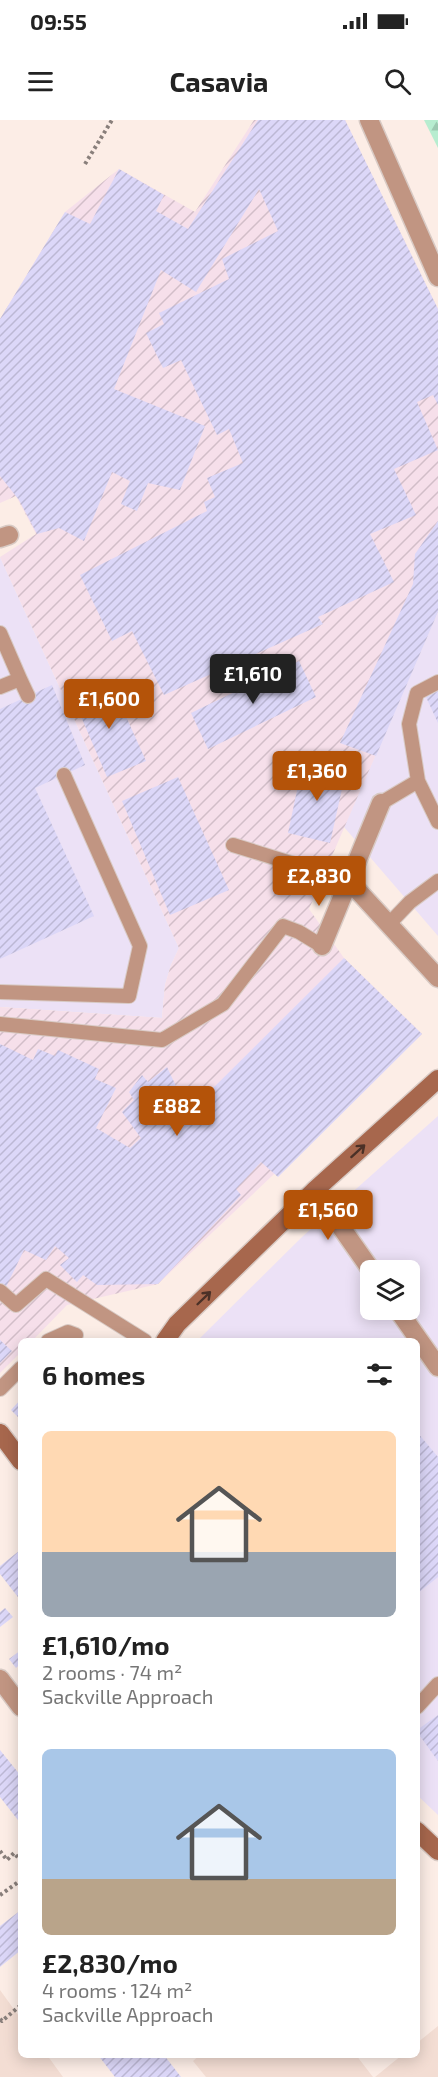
<!DOCTYPE html>
<html lang="en">
<head>
<meta charset="utf-8">
<style>
  :root { --surface:#fff; --page:#f2f2f2; --text:#222; --muted:#767676; --accent:#b45309 }
  body { margin:0; font-family:"Exo 2",sans-serif; background:var(--page); color:var(--text); height:100vh; display:flex; flex-direction:column; font-size:22px; white-space:nowrap }
  * { box-sizing:border-box; margin:0 }
  p { font-size:20px; color:var(--muted) }
  .icon { flex:none; width:33px; height:33px; fill:none; stroke:currentColor; stroke-width:2; stroke-linecap:round; stroke-linejoin:round }
  .map { position:relative; flex:1; overflow:hidden }
  .side { position:absolute; left:18px; top:1218px; width:402px; height:720px; display:flex; flex-direction:column; background:var(--surface); border-radius:9px; box-shadow:0 3px 15px #0003 }
  .side>* { flex:none }
  .buttons { position:absolute; left:360px; top:1140px; display:grid; gap:12px }
  .buttons a { display:grid; place-items:center; width:60px; height:60px; border-radius:9px; background:var(--surface); box-shadow:0 3px 15px #0003; font-size:30px }
  .price { position:absolute; translate:-50% -51px; padding:0 14px; border-radius:6px; background:var(--accent); color:#fff; font-size:20px; line-height:39px; filter:drop-shadow(0 2px 3px #0008) }
  .price::after { content:''; position:absolute; left:50%; top:36px; width:18px; height:14px; margin-left:-9px; background:inherit; clip-path:polygon(0 0,100% 0,50% 100%) }
  .price.active { background:#222; color:#fff }
  ul { padding:0; list-style:none }
  li { display:grid; align-content:center; gap:12px; height:318px; padding:0 24px }
  li span { display:grid; place-items:center; height:186px; border-radius:9px; color:#555 }
  li>.icon { margin-inline-start:auto }
  span .icon { width:108px; height:108px; fill:#fffc; stroke-width:1 }
  li b { font-size:26px }
  h2 { display:flex; justify-content:space-between; align-items:center; height:72px; padding:0 24px; font-size:26px }
  .status { display:flex; justify-content:space-between; align-items:center; height:42px; padding:0 30px; background:var(--surface); direction:ltr }
  .status svg { height:16px; fill:currentColor }
  header { display:flex; justify-content:space-between; align-items:center; height:78px; padding:0 24px; background:var(--surface); font-size:27px; font-weight:700 }
  .map>svg:first-child { display:block }
</style>
</head>
<body>
<div class="status"><b>09:55</b><svg viewBox="0 0 49 12"><path d="M0 12V9h3v3zM5 12V6h3v6zM10 12V3h3v9zM15 12V0h3v12zM26 1h20v11H26zM47 4h2v5h-2z"/></svg></div>
<header><svg class="icon" aria-label="menu" viewBox="0 0 24 24"><path d="M4 6h16M4 12h16M4 18h16"/></svg>Casavia<svg class="icon" aria-label="search" viewBox="0 0 24 24"><circle cx="10" cy="10" r="6"/><path d="M15 15l6 6"/></svg></header>
<div class="map">
<svg width="438" height="1957" viewBox="0 0 438 1957">
  <defs>
    <pattern id="industrial-furrows" width="10" height="10" patternUnits="userSpaceOnUse" patternTransform="scale(1.5)"><rect width="10" height="10" fill="#f6dfea"/><path d="M-1 1l2-2M0 10L10 0M9 11l2-2" fill="none" stroke="#d2bec8"/></pattern>
    <pattern id="forest-firs" width="22" height="20" patternUnits="userSpaceOnUse" patternTransform="scale(1.5)"><rect width="22" height="20" fill="#b7edd0"/><path d="M5 1l3.5 6h-7zM16 11l3.5 6h-7z" fill="#9dcab2"/></pattern>
    <pattern id="building-hatch" width="6" height="6" patternUnits="userSpaceOnUse" patternTransform="scale(1.5)"><rect width="6" height="6" fill="#dcd7f8"/><path d="M-1 1l2-2M0 6l6-6M5 7l2-2" fill="none" stroke="#bcb8d4"/></pattern>
  </defs>
  <rect width="100%" height="100%" fill="#fcede6"/>
  <!-- commercial -->
  <path fill="#ece1f6" fill-rule="evenodd" d="M0 437 179 828 171 845 165 865 162 898 0 887Z
    M438 492V816L344 707Z
    M438 996V1695L417 1675V1221H197L302 1117ZM370 1150H410V1190H370Z"/>
  <!-- industrial -->
  <path fill="url(#industrial-furrows)" d="M254 0H345L438 189V491L309 789 344 838 422 914 158 1164 67 1185 32 1221H21V1232L0 1253V887L162 898 165 865 171 845 179 828 0 437 36 414 16 376 0 383V199L65 92 119 49 195 92Z"/>
  <!-- built -->
  <path fill="#f3ddd3" d="M0 1870 21 1899V1935H47L63 1957H0Z
    M438 1906V1957H375L402 1935H417V1923Z
    M200 1935H356L373 1957H206L193 1941Z"/>
  <!-- forest -->
  <path fill="url(#forest-firs)" d="M424 0H438V28Z"/>
  <!-- building -->
  <path fill="url(#building-hatch)" d="M258 0H345L438 189V285L433 275 417 282 438 330 394 349 416 395 370 414 394 462 318 497 323 504 164 575 132 511 112 521 80 455 207 391 204 382 215 377 207 358 243 343 229 309 217 315 181 240 163 248 146 213 164 204 159 193 229 159 222 139 278 111 259 69 196 172 161 150 114 269 205 306 180 370 148 363 137 391 121 384 130 361 112 352 84 421 59 408 37 414 19 380 0 356V199L65 92 90 104 119 49 164 75 156 91 188 109Z
    M438 401V492L376 636 340 623 413 464 415 434Z
    M299 541 316 577 208 629 191 593Z
    M111 563 146 641 107 657 73 578Z
    M52 565 85 645 35 668 94 796 0 839V589Z
    M438 571V603L426 577Z
    M303 642 346 651 330 723 288 713Z
    M178 657 229 770 170 795 122 681Z
    M344 838 422 914 278 1057 261 1042 236 1069 241 1075 158 1164 97 1165 83 1155 77 1162 60 1145 69 1138 55 1126 46 1140 24 1130 5 1169 0 1164V924L33 940 38 929 55 936 58 930 99 949 95 959 116 968 96 1008 130 1028 141 1018 122 992 134 980 129 972 142 955 148 962 167 947 192 1000 205 987 200 981Z
    M0 1220 12 1231 0 1243Z
    M21 1279V1300L11 1290Z
    M417 1312 438 1337V1457L417 1474Z
    M19 1431 21 1434V1481L0 1454V1446Z
    M5 1488 13 1497 0 1507V1492Z
    M21 1530V1543L16 1548 9 1539Z
    M438 1595V1641L417 1612V1610Z
    M0 1630 21 1656V1704L0 1677Z
    M21 1790V1830L0 1847V1806Z
    M98 1935H164L181 1957H115Z"/>
  <g fill="none" stroke-linecap="round" stroke-linejoin="round">
    <defs>
      <path id="lane" d="M0 513 20 559 0 567
        M20 559 28 576
        M438 562 417 573 409 604 418 661 438 702
        M381 683 418 661
        M233 725 349 761
        M389 804 410 782 438 761
        M0 872 129 876 140 826 64 655
        M0 904 162 920 223 884 283 806 299 812 322 826
        M0 1171 16 1185 46 1159 145 1221
        M48 1221 68 1212 76 1215
        M0 1269 21 1248
        M417 1587 438 1564"/>
      <path id="street" d="M369 0 438 157
        M0 418 9 415
        M349 761 438 858
        M322 826 381 683
        M315 1070 371 1150
        M398 1190 438 1247
        M0 1559 21 1587"/>
      <path id="secondary" d="M165 1221 177 1204 315 1070 438 959
        M0 1313 21 1341
        M417 1711 438 1731"/>
    </defs>
    <!-- lane casing -->
    <use href="#lane" stroke="#d8cac4" stroke-width="16"/>
    <!-- street casing -->
    <use href="#street" stroke="#d8cac4" stroke-width="21"/>
    <!-- secondary casing -->
    <use href="#secondary" stroke="#d8cac4" stroke-width="21"/>
    <!-- path -->
    <path stroke="#897f7b" stroke-width="4" stroke-dasharray="3 3" stroke-linecap="butt" d="M85 44 112 0
      M0 1731 7 1740 14 1733 21 1741
      M0 1775 21 1760
      M0 1899 2 1901 21 1885"/>
    <!-- lane -->
    <use href="#lane" stroke="#c19582" stroke-width="14"/>
    <!-- street -->
    <use href="#street" stroke="#c19582" stroke-width="18"/>
    <!-- secondary -->
    <use href="#secondary" stroke="#a7674d" stroke-width="18"/>
  </g>
  <!-- one-way arrows -->
  <defs><path id="oneway-shaft" d="M-6 0H5M1.5-3L5.5 0L1.5 3" fill="none" stroke-width="1.6" stroke-linecap="round" stroke-linejoin="round" transform="scale(1.5)"/></defs>
  <g stroke="#4b3127">
    <use href="#oneway-shaft" transform="translate(358 1031) rotate(-42)"/>
    <use href="#oneway-shaft" transform="translate(204 1178) rotate(-44)"/>
  </g>
</svg>
<div class="buttons">
<a><svg class="icon" aria-label="layers" viewBox="0 0 24 24"><path d="M12 4l9 5-9 5-9-5zM3 14l9 5 9-5"/></svg></a>
</div>
<b class="price active" style="left:253px;top:585px">£1,610</b>
<b class="price" style="left:109px;top:610px">£1,600</b>
<b class="price" style="left:317px;top:682px">£1,360</b>
<b class="price" style="left:319px;top:787px">£2,830</b>
<b class="price" style="left:177px;top:1017px">£882</b>
<b class="price" style="left:328px;top:1121px">£1,560</b>
<section class="side">
<h2>6 homes<svg class="icon" aria-label="filters" viewBox="0 0 24 24"><path d="M4 7h16M4 17h16"/><circle cx="9" cy="7" r="2"/><circle cx="15" cy="17" r="2"/></svg></h2>
<ul>
<li><span style="background:linear-gradient(#ffd9b3 65%,#9aa5b1 0)"><svg class="icon" aria-label="home" viewBox="0 0 24 24"><path d="M3 11l9-7 9 7M6 9v11h12V9"/></svg></span><div><b>£1,610/mo</b><p>2 rooms · 74 m²</p><p>Sackville Approach</p></div></li>
<li><span style="background:linear-gradient(#a9c7e8 70%,#b9a48a 0)"><svg class="icon" aria-label="home" viewBox="0 0 24 24"><path d="M3 11l9-7 9 7M6 9v11h12V9"/></svg></span><div><b>£2,830/mo</b><p>4 rooms · 124 m²</p><p>Sackville Approach</p></div></li>
</ul>
</section>
</div>
</body>
</html>
